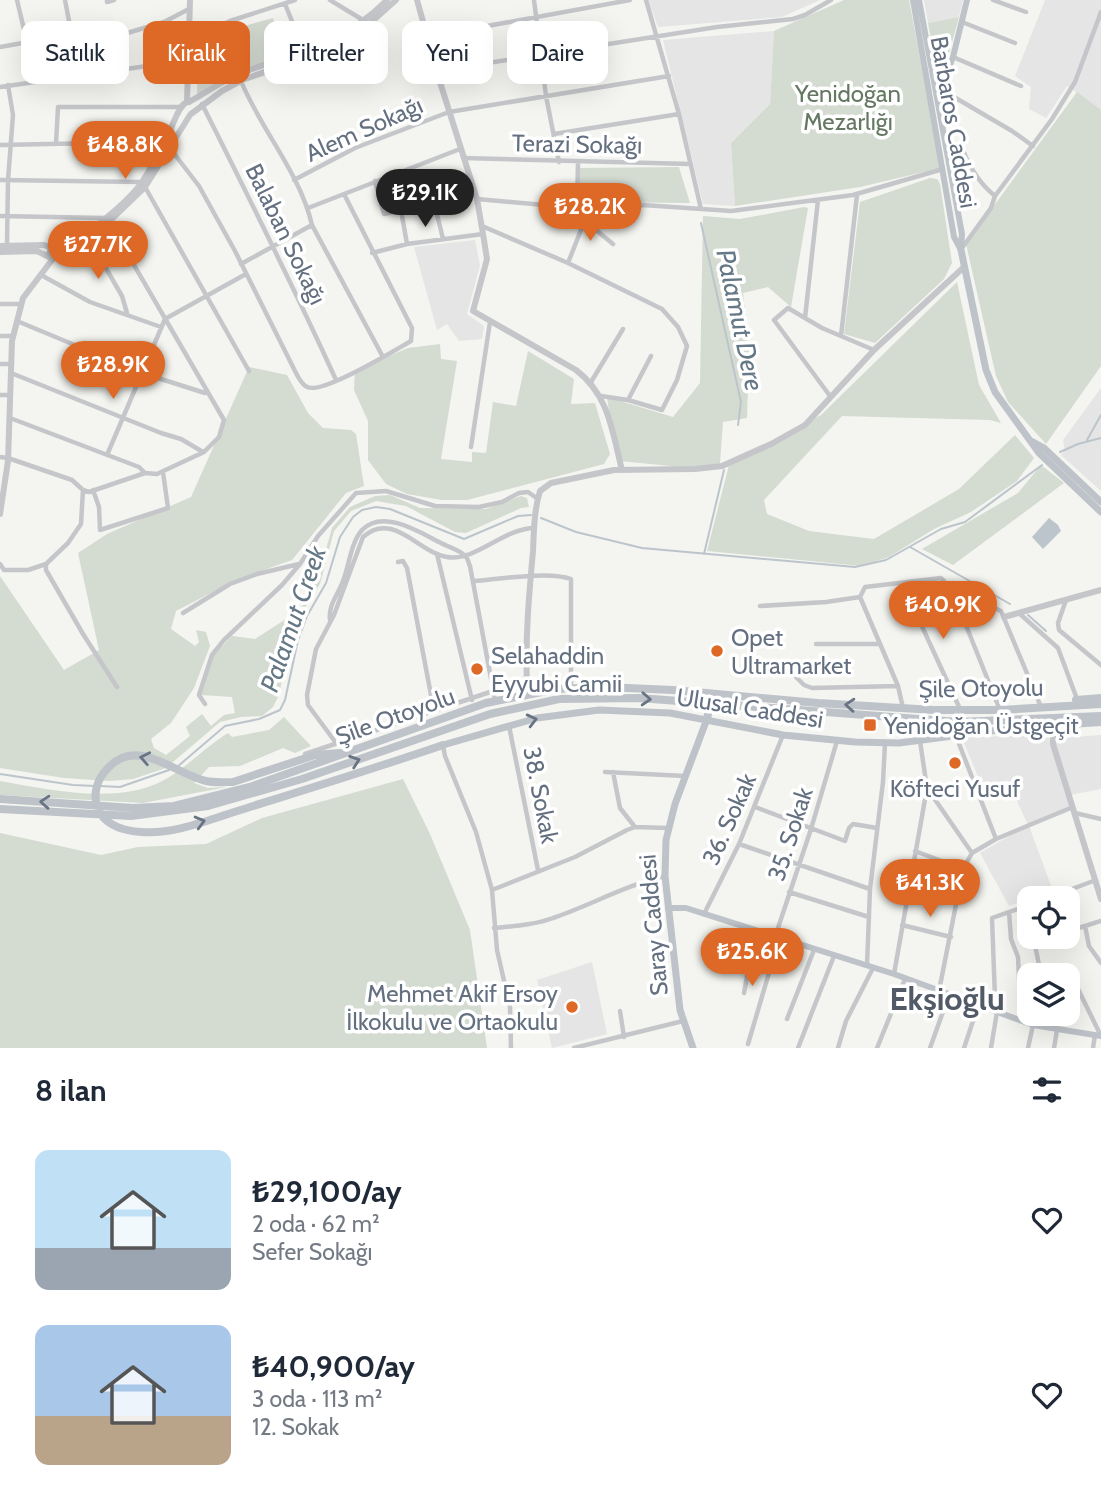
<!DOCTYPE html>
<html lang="tr">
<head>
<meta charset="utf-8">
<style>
  :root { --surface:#fff; --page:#f2f2f3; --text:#1f2937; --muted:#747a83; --accent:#de6826 }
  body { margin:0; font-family:Cabin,sans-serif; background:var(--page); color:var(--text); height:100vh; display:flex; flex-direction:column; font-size:26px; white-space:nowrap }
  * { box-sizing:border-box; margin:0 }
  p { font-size:23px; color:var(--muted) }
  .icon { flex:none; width:38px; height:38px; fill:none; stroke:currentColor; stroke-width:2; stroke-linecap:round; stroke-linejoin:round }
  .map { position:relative; height:1048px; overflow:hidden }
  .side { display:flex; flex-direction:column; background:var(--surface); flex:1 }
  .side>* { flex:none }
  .top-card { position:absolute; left:21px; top:21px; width:700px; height:63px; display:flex; gap:14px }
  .tools { position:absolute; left:1017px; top:886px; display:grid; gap:14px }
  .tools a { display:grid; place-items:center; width:63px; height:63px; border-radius:14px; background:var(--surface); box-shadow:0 7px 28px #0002; font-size:35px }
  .price { position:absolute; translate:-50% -60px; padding:0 16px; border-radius:24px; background:var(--accent); color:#fff; font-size:23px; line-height:46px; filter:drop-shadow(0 2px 4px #0008) }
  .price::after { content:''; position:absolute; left:50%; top:42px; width:21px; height:16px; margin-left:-10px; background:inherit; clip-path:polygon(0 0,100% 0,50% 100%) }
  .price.on { background:#222; color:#fff }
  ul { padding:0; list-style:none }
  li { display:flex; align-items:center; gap:21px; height:175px; padding:0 35px }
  li span { display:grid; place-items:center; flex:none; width:196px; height:140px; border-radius:14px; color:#555 }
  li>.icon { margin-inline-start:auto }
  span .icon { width:84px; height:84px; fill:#fffc; stroke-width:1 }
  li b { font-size:30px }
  h2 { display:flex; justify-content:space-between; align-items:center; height:84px; padding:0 35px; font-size:30px }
  .pill { padding:0 24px; border-radius:14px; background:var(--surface); box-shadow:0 7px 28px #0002; font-size:24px; line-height:63px }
  .pill.on { background:var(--accent); color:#fff }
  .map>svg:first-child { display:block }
</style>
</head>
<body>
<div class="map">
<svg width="1101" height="1048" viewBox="0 0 1101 1048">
  <rect width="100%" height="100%" fill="#f4f4f0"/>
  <!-- built -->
  <path fill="#e4e5e4" d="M648 0H820L782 17 658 27Z
    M924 0H963L959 17 928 23Z
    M1045 0H1101V110L1067 86 1046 118 1029 109 1031 87 1015 76Z
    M774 31 770 104 731 143 735 206 703 204 663 40Z
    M475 240 480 265 467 314 484 326 482 339 459 341 447 324 437 330 414 247Z
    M1101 388V491L1061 455 1065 450 1063 440Z
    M1044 734 1074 737 1101 735V789L1070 795 1074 805 1029 826 1053 891 1009 906 980 853 1028 825 1007 780 984 791 962 738Z
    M592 962 607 1034 552 1048 537 980Z"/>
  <!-- green -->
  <path fill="#d4dbd1" d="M844 0H909L941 168 860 187 735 206 731 143 770 104 774 31Z
    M959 17 940 86 928 23Z
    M273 18 283 54 197 95 198 39Z
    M1077 92 1101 110V366L1046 444 1008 402 996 376 966 244Z
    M679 167 690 203 579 202 580 168Z
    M930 178 937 179 940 184 952 263 944 279 875 343 844 334 860 202Z
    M804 207 808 208 791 307 768 287 743 293 749 351 747 418 723 422 720 463 701 469 620 461 615 453 607 397 673 417 700 383 703 216 740 219Z
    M957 282 979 385 1001 423 990 420 842 416 764 500 767 514 809 531 874 539 959 489 1015 435 1034 458 1017 481 971 512 934 529 889 557 861 566 707 551 729 465 821 415Z
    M440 344 441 359 457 361 441 459 472 462V452L486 453 493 402 516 406 528 351 574 379 571 404 595 403 610 454 604 464 467 500H442L407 494 386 484 368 460V421L354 390 355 370 408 348Z
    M249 367 287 375 308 413 323 428 351 430 356 434 364 486 346 493 292 560 236 580 176 611 171 629 195 646 199 642 196 630 206 632 210 646 194 688 171 723 151 739 154 748 166 755 190 736 186 727 202 714 211 726 224 715 235 713 232 697 201 695 213 656 232 636 255 639 300 610 317 581 332 528 350 507 375 496 390 495 420 508 486 509 521 496 527 498 529 507 521 508 466 533 455 532 406 506 376 501 351 511 334 531 320 584 302 612 289 645 279 695 273 707 262 716 241 717 220 722 166 768 133 779 109 781 64 778 0 768V576L64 670 99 650 78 553 107 534 191 497Z
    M1041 465 1064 483 953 565 922 549 1018 493Z
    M284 717 311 746 295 753 283 748 240 766 209 767 194 783 208 788 227 787 143 803 0 795V781C51 790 124 807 171 776 191 763 207 746 228 733L232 737 269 730Z
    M403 779 430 834 470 930 487 1048H0V833L101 855 138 847 206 844 262 818Z"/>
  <!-- water -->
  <path fill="#bcc5cc" d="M1049 518 1058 525 1061 531 1043 549 1032 537Z"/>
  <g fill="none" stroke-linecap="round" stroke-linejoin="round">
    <!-- stream -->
    <path stroke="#bcc5cc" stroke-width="2" d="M701 223 741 402 738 425
      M1087 440 1101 415
      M1060 452 1078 444 1101 438
      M541 518 576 532 642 548 855 567 886 560 941 529 965 522 1042 465
      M910 547 1010 604
      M704 554 724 470
      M1028 615 1046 631
      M177 767 225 726 259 719 280 710 285 700 298 640 307 616 326 583 340 537 353 517 362 510 376 507 390 509 464 539 518 516 531 515
      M0 774 73 785 95 786
      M100 786 120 787 169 770"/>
    <!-- minor -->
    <path stroke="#c4c6ca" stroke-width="4.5" d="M17 0 36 80
      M107 0V2L114 0
      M330 0 363 20
      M534 0 546 96 559 162
      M646 0 679 114 701 209
      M993 0 1026 12
      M285 4 304 51
      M962 22 1015 43
      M427 37 630 0
      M190 38 230 21 295 0
      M0 47 28 42
      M953 57 1021 86
      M437 71 717 27 793 19 805 15 831 0
      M76 75 88 55 104 40 164 22 189 9
      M56 78 73 42 65 0
      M241 81C261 130 300 173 312 225L241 264
      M0 87 189 60
      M942 90 1012 131 1033 146
      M202 104C248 196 294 287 336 380
      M554 134 679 114
      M56 143 58 107H181
      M0 145 98 143 162 144
      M169 147 199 186 235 251 294 369C297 375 301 384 307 387 322 395 395 350 411 341L412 328 344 194
      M963 150C970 168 980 184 995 196
      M463 158 690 164
      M0 180 141 182
      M294 180 355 148 449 112 669 76
      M375 181 384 214 401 210
      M145 187 249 371
      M433 198 443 239
      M477 199 577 208 643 205 731 211 853 195 943 169
      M308 208 460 149
      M577 208 578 163
      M0 216 104 218
      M584 220 613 244
      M312 225 383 357
      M482 226 568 263 662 309 678 327 687 346 677 380 662 410 628 400 601 396
      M89 239 122 296 127 313
      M407 244 401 210 472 187
      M7 246 8 180 13 115 8 85
      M962 248 991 208 995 196 1052 119 1075 82 1101 12
      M372 253 407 244 483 234
      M568 263 590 207
      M41 275 90 302 161 327
      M0 304H21
      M805 318 818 200
      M17 321 142 373 205 393
      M0 336H13
      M841 336 857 195
      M0 364H11
      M11 373 161 433 181 439 203 452
      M591 382 623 329
      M0 395H10
      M830 396 774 320 788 308 822 328 874 350
      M628 400 651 356
      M10 418 139 467 145 473
      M471 447 490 322
      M107 455 165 319 246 274
      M0 457 8 458 72 480 83 490 89 492 145 473 157 474 204 452 219 437 224 420 116 234 108 223
      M83 490 81 524 68 543 46 564V570L83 634 117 687
      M93 490 99 507 100 530 168 508 163 472
      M437 554 472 700
      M398 562 403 561 407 568 434 711
      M0 564 4 570H28L46 564
      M474 581C499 579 549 571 571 579V687
      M902 583 960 709
      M860 597 865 587 941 578 944 581 961 613 1000 710
      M860 597 898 686 903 708
      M1066 600 1058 623 1059 630 1101 665
      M760 606 826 602 860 597
      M183 613 230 584 257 574 299 564
      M961 613 986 604 1001 611 1041 707
      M1020 614 1058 648 1077 699
      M330 620C328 605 338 595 343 581 349 566 351 542 362 530 383 508 421 533 441 543 448 547 460 550 465 556 468 558 468 562 470 566L495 700
      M816 644H880
      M796 677 804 685 812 688 898 686
      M205 704 199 695 212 655 224 640 282 585 300 564 318 536 356 493 386 491 435 506 479 507 502 502 519 493 528 492 538 499
      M509 726 538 870
      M956 736 996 839
      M336 743 308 705 307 695 316 649 334 615 363 537C393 510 419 553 447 557 476 562 503 528 535 528
      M443 746 445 756 476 832 492 890 497 950 510 1007 511 1048
      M305 754 493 691 527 683
      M605 772 685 776
      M613 772 620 808 635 827
      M927 788 972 853
      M755 807 845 841 849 828 853 824 877 828
      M1075 813 1101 819
      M739 844 870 889
      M915 851 963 869
      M492 890 575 857 627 830 635 827 668 828
      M789 892 869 917
      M1048 898 1096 880
      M1026 906 1029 919
      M1009 912 1011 939 1018 957 1021 1020
      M704 914 739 844 783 735
      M1101 921 1085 926 1089 946 1101 963
      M902 925 951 937
      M494 928C514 926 534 925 553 918 591 905 626 885 665 876
      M1068 931 1085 926
      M775 937 811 829 837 741
      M867 965 870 889 883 782 885 743
      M894 974 927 788 920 741
      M1041 975 1034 940 1049 936
      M1078 989 1101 1036
      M939 991 963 869 972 853 996 839 1073 807
      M744 993 755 932
      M620 1011 624 1037
      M993 1011 995 998 992 918 1029 905
      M1047 1013 1048 1028
      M787 1019 814 950
      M748 1044 779 939
      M574 1048 683 1021
      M798 1048 834 956
      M838 1048 846 1021 873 968
      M877 1048 905 979
      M930 1048 949 995
      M964 1048 978 1006
      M991 1048 997 1012
      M1028 1048 1033 1025
      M1054 1048 1057 1030
      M1093 1048 1095 1035"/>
    <!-- tertiary -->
    <path stroke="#c4c6ca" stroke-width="6" d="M417 0 439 79 477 199 483 234 487 259 473 311 576 370C609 395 612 431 622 470
      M187 102 190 0
      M189 102C206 93 223 80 242 73 297 51 343 45 387 0
      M191 114 222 91 242 80 336 47 368 25 396 0
      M0 246 44 245 55 249
      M57 249C77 245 126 203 139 186 151 171 159 151 168 134 174 124 178 106 187 102
      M0 252 37 251 49 257
      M62 259 95 235 145 187 190 115
      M0 514 8 461 12 341 23 298 52 260 49 255 50 251 55 249 62 254 60 260
      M1004 617 1101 590
      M536 693 527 683C525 639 529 595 533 551 534 531 534 510 540 491L551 483 614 470 695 469 722 466 771 444 805 425 874 350 964 267
      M1053 730V744L1101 899"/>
    <!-- secondary -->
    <path stroke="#bec3c9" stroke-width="6" d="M913 0 954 237 961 250
      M919 0 962 234 961 248
      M938 97 953 57 967 0
      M668 908H686L894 974 1033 1025 1101 1036"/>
    <!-- primary -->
    <path stroke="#bec3c9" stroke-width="7" d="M961 250 986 370 995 392 1039 453 1101 512
      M1033 442 1044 448 1101 502
      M443 745 537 718 599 710 670 713 783 735 855 742 899 743 999 730H1053L1058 724
      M693 1048 680 1010 665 876 666 840 675 804 707 719"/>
    <!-- trunk -->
    <path stroke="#bec3c9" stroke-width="8" d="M1076 700 1101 698
      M707 719 710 704
      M1070 724 1101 722
      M340 753 315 755 233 782C224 782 215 783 206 781 175 774 137 736 108 768 103 773 99 779 97 786 94 796 96 807 102 816 111 827 127 831 141 832 176 835 216 817 250 807 314 787 379 767 443 745
      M0 799 133 808 174 806 250 787 486 703 557 689 604 687 673 690 818 703 934 710H1000L1101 704
      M0 809 131 816 208 806 302 779 490 714 559 699 639 698 959 722 1101 716"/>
  </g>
  <!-- one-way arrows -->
  <defs><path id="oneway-chevron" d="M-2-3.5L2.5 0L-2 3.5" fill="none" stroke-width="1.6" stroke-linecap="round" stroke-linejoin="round" transform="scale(1.75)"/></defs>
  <g stroke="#687484">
    <use href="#oneway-chevron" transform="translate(646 699) rotate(3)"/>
    <use href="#oneway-chevron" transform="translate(850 705) rotate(-176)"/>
    <use href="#oneway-chevron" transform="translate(532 720) rotate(-14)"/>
    <use href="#oneway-chevron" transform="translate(145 758) rotate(-169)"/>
    <use href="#oneway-chevron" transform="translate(355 761) rotate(-19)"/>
    <use href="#oneway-chevron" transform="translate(45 802) rotate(-176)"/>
    <use href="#oneway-chevron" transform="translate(200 822) rotate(-15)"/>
  </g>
  <!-- markers -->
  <g fill="#de6826" stroke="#fff" stroke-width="2.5">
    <circle cx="717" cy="651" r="7"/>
    <circle cx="477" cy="669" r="7"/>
    <rect x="863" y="718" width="14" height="14" rx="3.5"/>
    <circle cx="955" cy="763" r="7"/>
    <circle cx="572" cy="1007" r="7"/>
  </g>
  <g text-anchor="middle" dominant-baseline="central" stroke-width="7" stroke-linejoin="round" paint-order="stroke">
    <!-- park labels -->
    <g font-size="24" fill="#647862" stroke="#fff">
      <text x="848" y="93">Yenidoğan<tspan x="848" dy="28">Mezarlığı</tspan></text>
    </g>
    <!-- street labels -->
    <g font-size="24" fill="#647080" stroke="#fff">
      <text transform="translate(954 122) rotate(80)">Barbaros Caddesi</text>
      <text transform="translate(364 129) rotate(-24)">Alem Sokağı</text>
      <text transform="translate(577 144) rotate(1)">Terazi Sokağı</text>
      <text transform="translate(286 234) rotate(64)">Balaban Sokağı</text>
      <text transform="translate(981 688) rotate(-1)">Şile Otoyolu</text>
      <text transform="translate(750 708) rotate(9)">Ulusal Caddesi</text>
      <text transform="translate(395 716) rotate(-20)">Şile Otoyolu</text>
      <text transform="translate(541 795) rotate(79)">38. Sokak</text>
      <text transform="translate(729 819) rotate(-66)">36. Sokak</text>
      <text transform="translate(790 834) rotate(-72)">35. Sokak</text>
      <text transform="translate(653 925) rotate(-95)">Saray Caddesi</text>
    </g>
    <!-- poi labels -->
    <g font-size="24" fill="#647080" stroke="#fff" text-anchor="start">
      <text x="731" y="637">Opet<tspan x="731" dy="28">Ultramarket</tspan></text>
      <text x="491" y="655">Selahaddin<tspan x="491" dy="28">Eyyubi Camii</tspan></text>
      <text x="884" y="725">Yenidoğan Üstgeçit</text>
      <text x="955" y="788" text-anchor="middle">Köfteci Yusuf</text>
      <text x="558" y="993" text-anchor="end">Mehmet Akif Ersoy<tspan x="558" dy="28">İlkokulu ve Ortaokulu</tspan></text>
    </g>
    <!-- water labels -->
    <g font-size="26" font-style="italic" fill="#647885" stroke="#fff">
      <text transform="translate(740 320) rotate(78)">Palamut Dere</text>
      <text transform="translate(293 619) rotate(-71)">Palamut Creek</text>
    </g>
    <!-- district labels -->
    <g font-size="32" font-weight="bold" fill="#515a66" stroke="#fff">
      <text x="947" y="998">Ekşioğlu</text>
    </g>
  </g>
</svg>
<div class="tools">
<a><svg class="icon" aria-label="locate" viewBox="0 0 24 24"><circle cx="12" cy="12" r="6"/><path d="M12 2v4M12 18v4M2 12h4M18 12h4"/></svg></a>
<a><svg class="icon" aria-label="layers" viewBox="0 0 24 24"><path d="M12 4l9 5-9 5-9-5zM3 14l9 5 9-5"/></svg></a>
</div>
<b class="price" style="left:125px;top:181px">₺48.8K</b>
<b class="price on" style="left:425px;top:229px">₺29.1K</b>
<b class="price" style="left:590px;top:243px">₺28.2K</b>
<b class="price" style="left:98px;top:281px">₺27.7K</b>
<b class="price" style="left:113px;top:401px">₺28.9K</b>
<b class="price" style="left:943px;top:641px">₺40.9K</b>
<b class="price" style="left:930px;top:919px">₺41.3K</b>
<b class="price" style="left:752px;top:988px">₺25.6K</b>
<div class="top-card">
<a class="pill">Satılık</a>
<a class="pill on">Kiralık</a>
<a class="pill">Filtreler</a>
<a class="pill">Yeni</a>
<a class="pill">Daire</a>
</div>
</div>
<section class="side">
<h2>8 ilan<svg class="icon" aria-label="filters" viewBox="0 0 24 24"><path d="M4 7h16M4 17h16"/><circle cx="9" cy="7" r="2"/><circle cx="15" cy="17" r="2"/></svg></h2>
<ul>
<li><span style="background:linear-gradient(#bfe0f5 70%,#9aa5b1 0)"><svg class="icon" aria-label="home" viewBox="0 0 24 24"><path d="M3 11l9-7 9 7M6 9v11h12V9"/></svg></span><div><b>₺29,100/ay</b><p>2 oda · 62 m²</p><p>Sefer Sokağı</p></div><svg class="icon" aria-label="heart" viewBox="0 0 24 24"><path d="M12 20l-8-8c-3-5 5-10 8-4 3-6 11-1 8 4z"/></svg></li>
<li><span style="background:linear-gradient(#a9c7e8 65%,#b9a48a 0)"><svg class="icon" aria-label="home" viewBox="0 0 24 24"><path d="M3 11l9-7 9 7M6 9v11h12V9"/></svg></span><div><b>₺40,900/ay</b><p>3 oda · 113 m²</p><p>12. Sokak</p></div><svg class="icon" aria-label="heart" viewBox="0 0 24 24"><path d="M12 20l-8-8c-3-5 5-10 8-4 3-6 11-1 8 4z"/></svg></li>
</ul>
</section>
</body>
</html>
